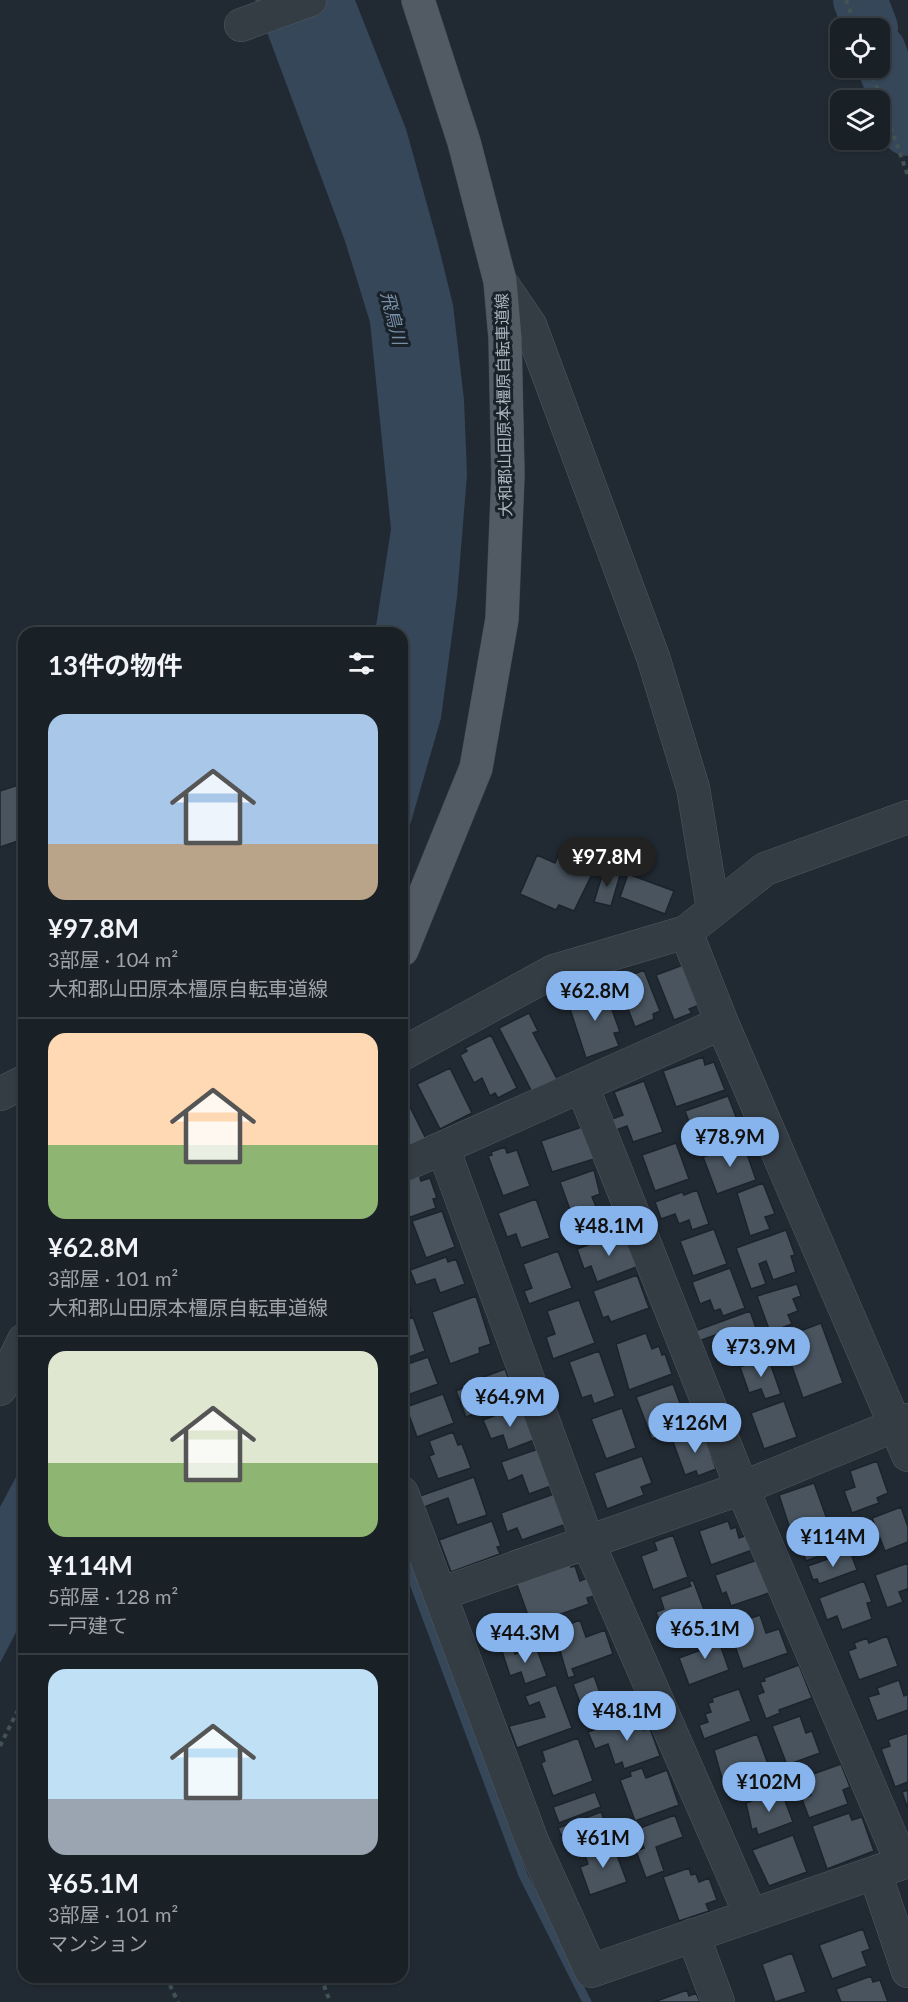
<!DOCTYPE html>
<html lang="ja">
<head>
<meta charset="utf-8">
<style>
  :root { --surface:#192026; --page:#22282e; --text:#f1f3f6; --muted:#9fa3a7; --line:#373e43; --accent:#87b4ed }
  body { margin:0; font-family:Lato,"Noto Sans JP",sans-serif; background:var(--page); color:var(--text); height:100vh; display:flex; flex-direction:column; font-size:22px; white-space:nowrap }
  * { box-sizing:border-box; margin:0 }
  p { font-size:20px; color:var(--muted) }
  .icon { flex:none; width:33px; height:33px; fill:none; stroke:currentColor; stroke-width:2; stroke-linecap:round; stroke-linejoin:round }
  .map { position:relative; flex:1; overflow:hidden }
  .sheet { position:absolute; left:18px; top:627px; width:390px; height:1356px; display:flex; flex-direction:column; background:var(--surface); border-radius:18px; box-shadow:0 2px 4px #0004,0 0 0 2px var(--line) }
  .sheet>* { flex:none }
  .buttons { position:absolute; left:830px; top:18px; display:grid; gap:12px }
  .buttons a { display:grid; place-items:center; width:60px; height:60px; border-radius:12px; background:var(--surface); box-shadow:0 2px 4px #0004,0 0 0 2px var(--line); font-size:30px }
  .price { position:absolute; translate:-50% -51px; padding:0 14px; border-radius:21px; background:var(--accent); color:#111; font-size:20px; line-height:39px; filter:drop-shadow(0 2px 3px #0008) }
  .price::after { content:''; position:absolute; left:50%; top:36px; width:18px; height:14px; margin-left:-9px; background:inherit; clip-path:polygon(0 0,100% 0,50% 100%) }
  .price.current { background:#222; color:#fff }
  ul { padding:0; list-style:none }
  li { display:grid; align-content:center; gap:12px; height:318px; padding:0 30px }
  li+li { border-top:2px solid var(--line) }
  li span { display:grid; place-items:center; height:186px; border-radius:18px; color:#555 }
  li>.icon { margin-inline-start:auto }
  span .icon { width:108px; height:108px; fill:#fffc; stroke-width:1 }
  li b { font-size:26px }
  h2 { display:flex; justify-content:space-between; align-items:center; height:72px; padding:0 30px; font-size:26px }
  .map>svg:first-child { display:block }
</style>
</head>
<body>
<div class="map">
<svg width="908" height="2002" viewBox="0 0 908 2002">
  <rect width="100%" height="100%" fill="#212a33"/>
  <!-- water -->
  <path fill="#364759" d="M255 0H355L406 129 438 244 453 305 464 400 467 475 457 597 441 718 402 853V633H375L391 529 370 322 345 241Z
    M24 1462V1617L0 1663V1507Z"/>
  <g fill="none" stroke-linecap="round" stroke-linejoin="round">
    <!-- stream -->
    <path stroke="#364759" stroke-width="9" d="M402 1551 523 1875 587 2002"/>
    <!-- river -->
    <path stroke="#364759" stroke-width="54" d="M860 0 871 28
      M879 51 908 129"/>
  </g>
  <!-- building -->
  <path fill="#49545f" stroke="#1b232b" stroke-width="1.5" d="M24 783V839L0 847V791Z
    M561 848 597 864 574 911 559 905 556 910 520 894 537 855 555 863Z
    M604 869 620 875 611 906 594 902Z
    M628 874 674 891 665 914 620 897Z
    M683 965 699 1005 689 1009 692 1013 674 1020 656 975Z
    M644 970 660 1011 653 1014 654 1019 635 1027 617 981Z
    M604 987 620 1032 614 1033 619 1046 586 1058 567 1000Z
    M529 1013 538 1031 533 1033 557 1079 532 1092 499 1028Z
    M491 1035 517 1088 498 1098 495 1093 490 1096 482 1078 474 1083 460 1055 467 1051 465 1048Z
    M703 1057 705 1065 714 1062 725 1090 676 1107 663 1071Z
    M450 1068 472 1113 440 1129 417 1084Z
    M644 1081 663 1132 633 1142 627 1126 616 1130 612 1119 623 1115 614 1092Z
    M402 1091 426 1139 402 1151Z
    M728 1096 743 1135 700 1151 685 1111Z
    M582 1127 594 1159 552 1172 541 1141Z
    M743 1142 756 1180 717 1194 703 1157Z
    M676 1143 689 1179 655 1191 642 1155Z
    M505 1147 507 1153 517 1150 530 1186 503 1196 488 1156 492 1155 491 1152Z
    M594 1170 600 1194 592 1197 597 1209 573 1218 560 1182Z
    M419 1174 421 1181 430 1178 437 1198 433 1199 436 1208 402 1220V1181Z
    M763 1183 775 1214 765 1217 770 1229 750 1236 737 1193Z
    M697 1190 709 1224 692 1230 689 1220 679 1224 675 1214 661 1219 655 1202 682 1192 684 1195Z
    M536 1199 550 1238 521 1248 516 1234 507 1237 498 1213Z
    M442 1211 455 1247 426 1258 412 1221Z
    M714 1229 727 1264 693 1276 680 1241Z
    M786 1230 795 1255 791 1256 796 1272 773 1280 766 1261 759 1264 766 1284 751 1289 736 1248Z
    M626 1231 639 1266 597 1282 591 1266 584 1269 577 1249Z
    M558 1251 572 1288 529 1304 524 1291 532 1288 523 1264Z
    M446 1257 448 1262 456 1259 465 1284 440 1293 435 1279 416 1285 410 1270Z
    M730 1268 745 1308 723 1316 720 1309 714 1311 710 1300 700 1304 692 1282Z
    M637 1275 649 1308 611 1322 608 1316 603 1318 593 1291Z
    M797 1284 801 1296 793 1299 798 1311 788 1315 792 1324 770 1332 757 1296Z
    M402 1286 411 1311 402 1314Z
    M476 1296 491 1344 479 1348 480 1353 450 1364 432 1312Z
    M579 1300 595 1343 553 1359 546 1337 555 1334 547 1311Z
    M750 1311 763 1348 737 1358 734 1350 728 1352 721 1333 699 1341 695 1331Z
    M413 1317 425 1351 404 1359 402 1321Z
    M821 1323 843 1383 803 1398 782 1338Z
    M646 1333 652 1349 659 1346 662 1355 665 1354 672 1374 629 1390 616 1344Z
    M599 1351 615 1396 594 1404 591 1395 582 1398 569 1362Z
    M428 1357 438 1384 402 1397V1366Z
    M768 1357 781 1394 765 1399 761 1389 749 1393 740 1367Z
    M505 1369 512 1387 499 1392 504 1403 466 1417 456 1391 463 1388 462 1385Z
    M673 1384 682 1408 677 1410 683 1428 652 1439 636 1397Z
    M443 1394 454 1423 417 1437 406 1407Z
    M784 1401 797 1437 764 1449 751 1413Z
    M521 1406 534 1440 508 1450 503 1435 491 1439 483 1420Z
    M622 1408 636 1448 606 1459 591 1419Z
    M703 1431 716 1469 698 1476 696 1471 685 1475 673 1442Z
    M453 1432 458 1445 462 1444 471 1468 438 1479 429 1456 434 1454 429 1441Z
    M538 1449 551 1486 529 1494 522 1475 508 1481 501 1462Z
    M642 1456 652 1483 641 1487 644 1495 607 1509 594 1473Z
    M877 1461 888 1493 877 1498 879 1503 852 1513 844 1491 855 1487 850 1471Z
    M474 1477 487 1515 457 1525 448 1498 424 1507 420 1496Z
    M814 1483 828 1522 792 1535 779 1495Z
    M554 1494 566 1524 522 1540 517 1528 507 1532 501 1513Z
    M901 1507 908 1527V1542L885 1551 872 1518Z
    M492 1521 501 1546 497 1547 500 1554 451 1572 439 1540Z
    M728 1521 731 1529 736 1527 739 1538 750 1534 755 1549 711 1565 699 1531Z
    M841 1528 847 1546 806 1561 802 1549 808 1547 806 1541Z
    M673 1535 688 1577 653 1590 641 1556 657 1550 654 1542Z
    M850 1551 857 1570 819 1584 817 1579 813 1580 808 1566Z
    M760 1559 772 1592 731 1606 726 1592 722 1594 715 1575Z
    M569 1562 571 1567 575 1566 580 1581 587 1578 594 1596 587 1598 589 1604 536 1623 535 1619 530 1621 516 1582Z
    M908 1563V1592L907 1589 899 1592 903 1602 887 1608 875 1575Z
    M693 1580 709 1623 666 1638 656 1612 664 1609 660 1597 691 1586 689 1582Z
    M864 1581 872 1602 867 1603 872 1619 842 1630 837 1616 827 1620 819 1598Z
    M760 1615 766 1633 779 1629 788 1653 743 1669 728 1626Z
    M580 1620 586 1637 605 1630 613 1654 572 1669 575 1676 568 1678 554 1630Z
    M715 1630 729 1670 689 1685 679 1658 706 1648 701 1635Z
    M887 1636 898 1666 859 1680 848 1651 856 1648 854 1643 867 1638 869 1643Z
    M513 1647 515 1654 536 1647 547 1676 525 1684 521 1672 510 1676 502 1651Z
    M799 1665 812 1698 779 1710 780 1713 766 1719 757 1695 764 1692 760 1682 765 1681 764 1678Z
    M594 1676 608 1715 587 1722 573 1684Z
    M899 1680 904 1696 908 1694V1710L877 1721 868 1697 879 1694 877 1688Z
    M556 1685 572 1728 517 1748 509 1726 545 1717 539 1702 529 1706 525 1696Z
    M739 1689 751 1721 704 1739 699 1725 708 1722 705 1714 711 1712 708 1703 713 1702 712 1698Z
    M638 1714 644 1730 650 1728 660 1756 624 1769 622 1762 615 1765 608 1744 595 1749 588 1732Z
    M800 1716 806 1733 812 1731 820 1753 787 1765 772 1726Z
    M908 1733V1782L895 1787 881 1749 890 1746 888 1740Z
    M757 1734 772 1775 735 1788 734 1786 725 1789 714 1750Z
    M578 1738 593 1781 553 1796 541 1763 545 1761 542 1751Z
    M841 1764 850 1787 843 1790 848 1804 809 1818 802 1799 811 1795 805 1777Z
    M642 1768 646 1778 667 1770 679 1805 635 1821 620 1780 631 1776 630 1772Z
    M781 1790 793 1822 758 1835 756 1828 752 1830 746 1803Z
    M908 1790V1809L902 1792Z
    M595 1792 601 1807 559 1823 553 1807Z
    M601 1812 608 1829 572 1842 568 1833 561 1835 558 1828Z
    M849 1813 852 1820 862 1817 874 1851 827 1869 812 1826Z
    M675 1815 683 1837 656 1847 664 1871 646 1878 636 1851 644 1848 637 1829Z
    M793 1835 807 1872 769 1886 752 1850Z
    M612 1842 627 1882 590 1895 580 1867 588 1864 584 1852Z
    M689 1868 691 1875 696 1874 699 1882 709 1878 717 1900 706 1904 709 1911 679 1921 663 1877Z
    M863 1929 870 1949 862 1952 867 1966 832 1979 819 1945Z
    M792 1953 806 1992 775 2002 762 1964Z
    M871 1976 873 1982 880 1980 888 2002H841L836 1989Z
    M687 1990 689 1996 696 1993 700 2002H654Z"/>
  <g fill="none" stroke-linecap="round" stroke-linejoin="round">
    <defs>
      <path id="minor" d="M241 25 310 0
        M500 281 530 325 653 657 693 788 713 909
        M686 932 722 1023 908 1455
        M402 1054 554 971 686 932 765 869 908 817
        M582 1086 742 1488 902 1863
        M0 1094 24 1082
        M443 1148 587 1540 751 1916
        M402 1166 722 1023
        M0 1389 24 1340
        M402 1493 532 1841 591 1971 908 1861
        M440 1594 742 1488 908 1420
        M875 1873 908 1971
        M693 1935 718 2002"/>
      <path id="major" d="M402 950 476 768 502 619 508 475 505 338 500 281 464 142 418 0"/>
    </defs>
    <!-- minor casing -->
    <use href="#minor" stroke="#515962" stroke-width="34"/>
    <!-- major casing -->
    <use href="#major" stroke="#3d454e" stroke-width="34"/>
    <!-- path -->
    <path stroke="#425354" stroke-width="4" stroke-dasharray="4.5 4.5" stroke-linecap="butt" d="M846 0 856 28
      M870 68 908 176
      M0 1746 24 1698
      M166 1977 178 2002
      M321 1977 330 2002"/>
    <!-- minor -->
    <use href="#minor" stroke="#343c44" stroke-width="33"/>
    <!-- major -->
    <use href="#major" stroke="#525b64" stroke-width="33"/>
  </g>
  <g text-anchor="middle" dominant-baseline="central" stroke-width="6" stroke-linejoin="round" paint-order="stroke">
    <!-- street labels -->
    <g font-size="16" fill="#aeb6c1" stroke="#192129">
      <text transform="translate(503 405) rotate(-91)">大和郡山田原本橿原自転車道線</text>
    </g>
    <!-- water labels -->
    <g font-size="18" font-style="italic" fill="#788fa8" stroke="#192129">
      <text transform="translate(394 318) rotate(76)">飛鳥川</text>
    </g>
  </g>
</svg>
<div class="buttons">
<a><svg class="icon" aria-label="locate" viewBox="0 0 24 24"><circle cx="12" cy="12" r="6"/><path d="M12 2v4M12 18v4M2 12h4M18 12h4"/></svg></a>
<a><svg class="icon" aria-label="layers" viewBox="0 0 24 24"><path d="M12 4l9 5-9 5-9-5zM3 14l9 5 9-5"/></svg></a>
</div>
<b class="price current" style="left:607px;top:888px">¥97.8M</b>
<b class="price" style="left:595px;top:1022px">¥62.8M</b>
<b class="price" style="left:730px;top:1168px">¥78.9M</b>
<b class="price" style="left:609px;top:1257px">¥48.1M</b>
<b class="price" style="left:761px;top:1378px">¥73.9M</b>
<b class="price" style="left:510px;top:1428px">¥64.9M</b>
<b class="price" style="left:695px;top:1454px">¥126M</b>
<b class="price" style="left:833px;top:1568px">¥114M</b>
<b class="price" style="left:705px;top:1660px">¥65.1M</b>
<b class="price" style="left:525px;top:1664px">¥44.3M</b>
<b class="price" style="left:627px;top:1742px">¥48.1M</b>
<b class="price" style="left:769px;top:1813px">¥102M</b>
<b class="price" style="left:603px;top:1869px">¥61M</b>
<section class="sheet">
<h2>13件の物件<svg class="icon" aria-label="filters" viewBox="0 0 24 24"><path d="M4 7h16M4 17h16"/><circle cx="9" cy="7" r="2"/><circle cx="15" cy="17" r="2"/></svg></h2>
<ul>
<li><span style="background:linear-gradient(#a9c7e8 70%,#b9a48a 0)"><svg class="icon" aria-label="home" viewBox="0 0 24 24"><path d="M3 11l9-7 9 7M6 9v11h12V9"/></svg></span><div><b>¥97.8M</b><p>3部屋 · 104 m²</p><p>大和郡山田原本橿原自転車道線</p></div></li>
<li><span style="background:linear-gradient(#ffd9b3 60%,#8fb573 0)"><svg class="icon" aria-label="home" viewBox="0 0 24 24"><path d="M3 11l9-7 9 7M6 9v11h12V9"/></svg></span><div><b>¥62.8M</b><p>3部屋 · 101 m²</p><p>大和郡山田原本橿原自転車道線</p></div></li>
<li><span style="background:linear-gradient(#dfe7d0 60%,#8fb573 0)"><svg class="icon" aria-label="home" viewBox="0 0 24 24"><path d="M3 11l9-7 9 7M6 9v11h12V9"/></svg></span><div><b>¥114M</b><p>5部屋 · 128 m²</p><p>一戸建て</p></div></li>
<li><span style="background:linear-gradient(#bfe0f5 70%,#9aa5b1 0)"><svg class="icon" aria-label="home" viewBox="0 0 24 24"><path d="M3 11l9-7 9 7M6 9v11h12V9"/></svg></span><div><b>¥65.1M</b><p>3部屋 · 101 m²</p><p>マンション</p></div></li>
</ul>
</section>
</div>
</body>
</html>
